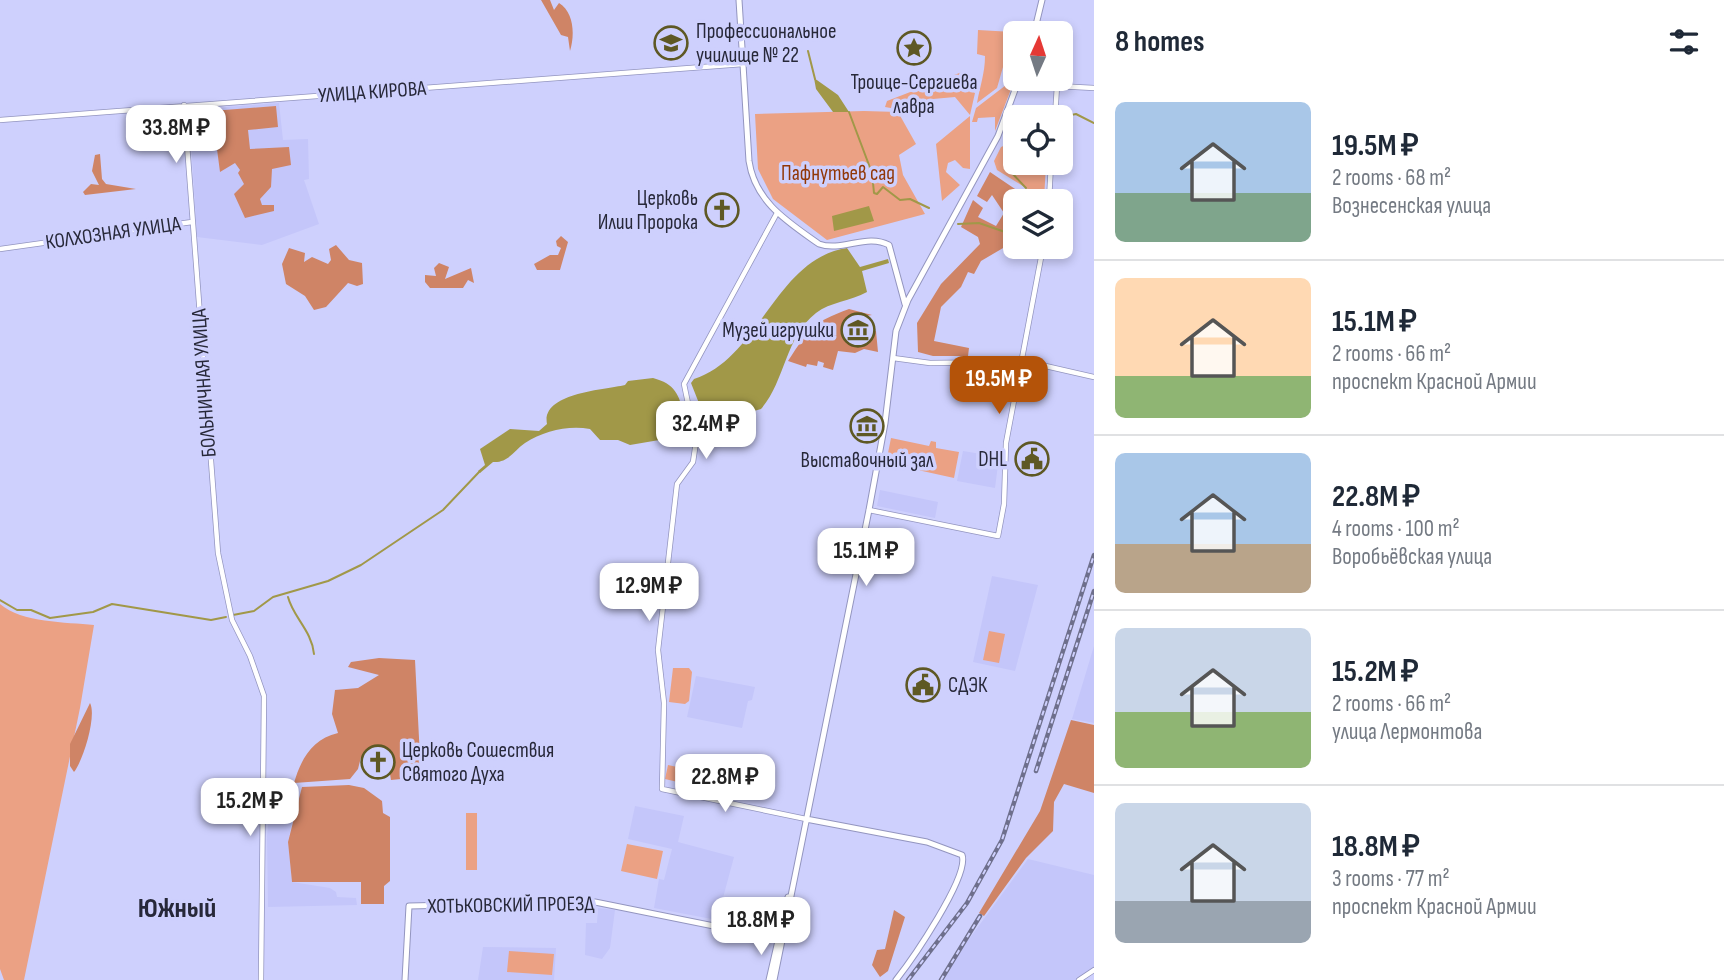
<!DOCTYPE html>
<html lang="en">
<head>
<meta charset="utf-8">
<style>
  :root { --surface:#fff; --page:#f6f6f7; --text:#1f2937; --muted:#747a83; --line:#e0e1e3; --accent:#b45309 }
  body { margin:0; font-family:"Sofia Sans Condensed",sans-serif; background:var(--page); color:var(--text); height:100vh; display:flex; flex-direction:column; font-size:26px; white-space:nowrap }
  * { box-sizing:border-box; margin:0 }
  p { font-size:23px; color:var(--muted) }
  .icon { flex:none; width:38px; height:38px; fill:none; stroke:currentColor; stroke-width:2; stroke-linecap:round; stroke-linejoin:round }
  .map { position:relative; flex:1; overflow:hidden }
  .sheet { display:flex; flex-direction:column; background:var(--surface); width:630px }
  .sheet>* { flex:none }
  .needle { width:46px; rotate:3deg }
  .fabs { position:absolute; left:1003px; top:21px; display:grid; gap:14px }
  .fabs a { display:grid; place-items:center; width:70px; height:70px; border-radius:10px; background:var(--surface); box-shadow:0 4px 10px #0003; font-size:35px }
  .price { position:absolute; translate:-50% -60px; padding:0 16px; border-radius:14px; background:#fff; color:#222; font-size:23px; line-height:46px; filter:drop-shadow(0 2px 4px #0008) }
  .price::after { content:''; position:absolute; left:50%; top:42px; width:21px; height:16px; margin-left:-10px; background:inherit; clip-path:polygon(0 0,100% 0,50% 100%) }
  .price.on { background:var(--accent); color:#fff }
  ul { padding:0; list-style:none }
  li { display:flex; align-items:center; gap:21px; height:175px; padding:0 21px }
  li+li { border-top:2px solid var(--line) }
  li span { display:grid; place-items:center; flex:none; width:196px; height:140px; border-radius:10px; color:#555 }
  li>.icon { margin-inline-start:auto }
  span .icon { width:84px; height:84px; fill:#fffc; stroke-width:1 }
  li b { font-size:30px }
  h2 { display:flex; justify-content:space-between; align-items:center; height:84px; padding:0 21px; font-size:30px }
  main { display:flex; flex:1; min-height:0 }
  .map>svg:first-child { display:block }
</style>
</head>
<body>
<main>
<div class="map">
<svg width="1094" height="980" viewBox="0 0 1094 980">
  <rect width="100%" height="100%" fill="#ced0fd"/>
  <!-- built -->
  <path fill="#c4c6fa" d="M279 103 283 140 308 139 309 179 304 180 319 224 262 245 197 237 189 110Z
    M963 451 999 457 995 488 957 481Z
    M880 490 938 502 935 518 877 506Z
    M992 576 1038 585 1015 671 973 662Z
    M1094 646V723L1072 719Z
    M696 676 755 687 752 700 748 701 742 728 687 717Z
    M272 789 298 791 288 842 292 882 330 888 336 892 337 897 356 898 357 905 268 907 267 836Z
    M635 806 684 816 678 842 734 857 717 920 654 908 659 879 664 880 672 849 628 839Z
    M1028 859 1094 875V971L1080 980H939Z
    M598 908 615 910 610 948 602 959 585 955 586 923H597Z
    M483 947 556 948 554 980H478Z"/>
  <!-- green -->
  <path fill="#eba184" d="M978 30 1013 32 997 88 977 103C980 86 985 73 985 56L977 54Z
    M962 72V84L975 93 970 115 955 97 933 99 919 110 911 102 902 110 885 107 887 101Z
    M1010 82 1013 84 995 131V117L978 118 977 122H972L976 108Z
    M864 111 898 112 916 144 899 155 903 175 925 214 827 240 773 199 758 169 755 114Z
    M970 116V169L963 168 955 160 948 163 946 172 960 185 942 201 936 144Z
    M1015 141V163L1046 165 1044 199 997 170 994 161 1001 147Z
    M891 438 929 446 931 441 936 442V448L959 452 954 478 886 463Z
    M0 604C22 623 66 622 94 625L80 708 24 980H4L0 969Z
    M989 631 1005 634 999 663 983 660Z
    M673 668H689L692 672 689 701 685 704 669 702Z
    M668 765 727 778 724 793 665 779Z
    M466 813H477V870H466Z
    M627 844 663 851 657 879 621 871Z
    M509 951 554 954 552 975 507 972Z"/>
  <!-- forest -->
  <path fill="#cf8466" d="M541 0H550L554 10 559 3C574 12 575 35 570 51L568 37 561 35Z
    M276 106 278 127 248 130 250 149 289 147 291 165 272 169 271 187 260 199 262 205H274V211L245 218 234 194 244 184 238 173 240 170 235 163 220 172 212 111Z
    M100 154 102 179 106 184 136 189 85 195 83 192 91 184 99 185 92 171 95 155Z
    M990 172 1033 201H1015V241L981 261 974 274 968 272 961 287 941 307 934 341 969 348 968 356H933L918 352 917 323 941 284 980 244 978 237 961 227 973 200 983 208 978 217 996 226 1004 213 992 195 987 202 977 196Z
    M561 236 568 242 560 270H537L534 264 550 255H558L561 248 557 246 556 241Z
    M336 245 349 260 362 263 363 284 357 286 348 283 326 307 314 310 305 296 286 284 282 264 289 248 305 253 304 262 312 257 328 264 331 260 329 249Z
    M439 263 449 267 445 279 471 268 474 283 468 280 463 288H430L425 282V275L436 276 434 268Z
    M849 309 872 315 846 319V324L841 325 844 338 876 331 878 352 864 349 855 353 838 351 833 370 823 367 824 363 818 361 817 366 807 364 806 367 788 361C810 328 811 323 849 309Z
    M379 658 415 660 421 777 391 780 387 756 361 757 358 769 350 779 294 783C301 759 312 739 338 733L332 714 335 690 358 688 379 675 348 667 351 662Z
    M90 703C97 716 83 761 74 772L70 766V744Z
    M1071 720 1094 725V793L1064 784 1054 802 1053 831 1026 858 984 916 979 913 1040 811Z
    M349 785 364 788 382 801 383 813 390 817V881L384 886V904H361V882H292L288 842 302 787Z
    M894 910 905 917 888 971 880 977 872 965 877 950 885 949Z"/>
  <!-- water -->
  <path fill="#a19848" d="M814 78 838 95 849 112H833L816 89Z
    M869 206 874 221 834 231 832 216Z
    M847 248 860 267 888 259 889 263 862 271 867 292C851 301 830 302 816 313 785 337 785 382 761 409L712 423 706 421 691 383 694 379C760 358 775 259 847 248Z
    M653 378C675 384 679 394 684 415L676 428 671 430V438L630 445 618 440H600L590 429C568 425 544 431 525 443 514 450 509 463 493 462L480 473 478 471 485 465 480 449 510 429 539 431 547 424C541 393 603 390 625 385L628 381Z"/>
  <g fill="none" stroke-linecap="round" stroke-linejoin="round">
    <!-- stream -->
    <path stroke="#a19848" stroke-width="2" d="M808 51 815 79
      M849 112 872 173 874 193 877 194 883 187 900 200 910 199 929 208
      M1062 117 1076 114 1094 123
      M1010 171 1026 188
      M1024 194 1026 201
      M958 224 979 223 1008 233 1015 229
      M288 597C293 617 312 631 314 654
      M0 600 17 610H31L50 618 93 612 112 604 211 620 226 617
      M233 615 254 611 273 597 328 581 361 565 443 510 480 471"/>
    <defs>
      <path id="tertiary" d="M184 105 218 553 232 620 250 656 264 696 261 980
        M1055 117 1057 86 1094 88
        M0 120 743 64
        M1049 201 1051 163
        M777 213 684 384 696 442 693 462 677 484 658 650 664 703 662 789 806 819
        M0 249 192 222
        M893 358 930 363 1028 362 1094 377
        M869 510 998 536 1004 504 1006 443 1043 247
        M1079 980 1094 970"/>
      <path id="secondary" d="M739 0 749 161C755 202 788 222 819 244 842 252 867 233 889 245L905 304
        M1034 33 1042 0
        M806 819 927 842 962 855C970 876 911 961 896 980
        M405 980 409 906 595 902 778 939
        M769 980 788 897
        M774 980 869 510 885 423 896 331 908 300 998 136 1019 79"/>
    </defs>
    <!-- tertiary casing -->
    <use href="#tertiary" stroke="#9395bf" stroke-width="6"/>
    <!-- secondary casing -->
    <use href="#secondary" stroke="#9395bf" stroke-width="7"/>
    <!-- tertiary -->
    <use href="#tertiary" stroke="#fff" stroke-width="4.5"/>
    <!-- secondary -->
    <use href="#secondary" stroke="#fff" stroke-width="5"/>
    <defs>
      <path id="rail" d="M1036 771 1094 591
        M908 980 967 903 1002 840 1094 555
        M941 980 980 916"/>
    </defs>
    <!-- rail casing -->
    <use href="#rail" stroke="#6e6f8c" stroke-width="4.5"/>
    <!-- rail -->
    <use href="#rail" stroke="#ced0fd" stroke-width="2" stroke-dasharray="5" stroke-linecap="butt"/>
  </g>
  <!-- icons -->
  <defs>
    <symbol id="university-ring" viewBox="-11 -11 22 22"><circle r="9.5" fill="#ced0fd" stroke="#5e5824" stroke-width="1.5"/><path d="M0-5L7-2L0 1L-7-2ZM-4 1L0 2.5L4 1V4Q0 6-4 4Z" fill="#5e5824"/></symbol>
    <symbol id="sight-ring" viewBox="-11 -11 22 22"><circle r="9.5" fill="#ced0fd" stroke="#5e5824" stroke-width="1.5"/><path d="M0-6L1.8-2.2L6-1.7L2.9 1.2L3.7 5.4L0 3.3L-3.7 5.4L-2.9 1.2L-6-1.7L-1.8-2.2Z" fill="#5e5824"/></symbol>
    <symbol id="church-ring" viewBox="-11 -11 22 22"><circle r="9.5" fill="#ced0fd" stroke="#5e5824" stroke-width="1.5"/><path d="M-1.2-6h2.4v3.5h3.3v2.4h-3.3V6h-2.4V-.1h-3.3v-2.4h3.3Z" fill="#5e5824"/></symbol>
    <symbol id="museum-ring" viewBox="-11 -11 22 22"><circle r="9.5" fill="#ced0fd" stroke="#5e5824" stroke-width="1.5"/><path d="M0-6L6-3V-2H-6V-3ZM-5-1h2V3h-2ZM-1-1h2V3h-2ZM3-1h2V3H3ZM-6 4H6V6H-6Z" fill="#5e5824"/></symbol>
    <symbol id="civic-ring" viewBox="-11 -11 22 22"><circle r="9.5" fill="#ced0fd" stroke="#5e5824" stroke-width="1.5"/><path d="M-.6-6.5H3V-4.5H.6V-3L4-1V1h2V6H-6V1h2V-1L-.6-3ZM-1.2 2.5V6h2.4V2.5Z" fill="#5e5824"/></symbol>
  </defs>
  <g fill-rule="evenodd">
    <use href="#university-ring" x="652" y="24" width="38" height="38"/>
    <use href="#sight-ring" x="895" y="29" width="38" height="38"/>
    <use href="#church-ring" x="703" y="191" width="38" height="38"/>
    <use href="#museum-ring" x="839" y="311" width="38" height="38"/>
    <use href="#museum-ring" x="848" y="407" width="38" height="38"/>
    <use href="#civic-ring" x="1013" y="440" width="38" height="38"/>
    <use href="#civic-ring" x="904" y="666" width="38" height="38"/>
    <use href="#church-ring" x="359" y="743" width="38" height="38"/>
  </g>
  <g text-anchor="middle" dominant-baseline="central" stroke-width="7" stroke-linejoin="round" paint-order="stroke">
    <!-- poi labels -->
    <g font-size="21" fill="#272839" stroke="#ced0fd" text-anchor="start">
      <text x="696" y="31">Профессиональное<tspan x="696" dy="24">училище № 22</tspan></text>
      <text x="914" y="82" text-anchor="middle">Троице-Сергиева<tspan x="914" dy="24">лавра</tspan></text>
      <text x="698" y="198" text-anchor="end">Церковь<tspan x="698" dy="24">Илии Пророка</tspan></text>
      <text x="834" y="330" text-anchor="end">Музей игрушки</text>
      <text x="1007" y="459" text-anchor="end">DHL</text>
      <text x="867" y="460" text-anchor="middle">Выставочный зал</text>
      <text x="948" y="685">СДЭК</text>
      <text x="402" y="750">Церковь Сошествия<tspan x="402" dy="24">Святого Духа</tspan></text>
    </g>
    <!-- street labels -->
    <g font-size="21" fill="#272839" stroke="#ced0fd">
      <text transform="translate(372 92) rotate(-4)">УЛИЦА КИРОВА</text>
      <text transform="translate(113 233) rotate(-8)">КОЛХОЗНАЯ УЛИЦА</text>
      <text transform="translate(204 383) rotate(-94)">БОЛЬНИЧНАЯ УЛИЦА</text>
      <text transform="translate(511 905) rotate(-1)">ХОТЬКОВСКИЙ ПРОЕЗД</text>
    </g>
    <!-- park labels -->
    <g font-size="21" fill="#913707" stroke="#ced0fd">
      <text x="838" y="173">Пафнутьев сад</text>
    </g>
    <!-- district labels -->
    <g font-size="28" font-weight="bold" fill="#272839" stroke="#ced0fd">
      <text x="177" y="908">Южный</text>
    </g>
  </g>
</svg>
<div class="fabs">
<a><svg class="needle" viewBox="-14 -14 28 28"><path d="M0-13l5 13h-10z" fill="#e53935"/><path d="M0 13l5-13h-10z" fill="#747a83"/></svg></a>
<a><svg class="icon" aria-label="locate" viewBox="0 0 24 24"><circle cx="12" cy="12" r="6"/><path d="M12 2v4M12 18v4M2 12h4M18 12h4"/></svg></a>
<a><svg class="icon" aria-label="layers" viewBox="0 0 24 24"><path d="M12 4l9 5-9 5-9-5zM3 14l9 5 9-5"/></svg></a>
</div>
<b class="price" style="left:176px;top:165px">33.8M ₽</b>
<b class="price on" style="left:999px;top:416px">19.5M ₽</b>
<b class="price" style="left:706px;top:461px">32.4M ₽</b>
<b class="price" style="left:866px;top:588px">15.1M ₽</b>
<b class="price" style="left:649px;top:623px">12.9M ₽</b>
<b class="price" style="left:725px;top:814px">22.8M ₽</b>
<b class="price" style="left:250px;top:838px">15.2M ₽</b>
<b class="price" style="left:761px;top:957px">18.8M ₽</b>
</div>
<section class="sheet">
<h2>8 homes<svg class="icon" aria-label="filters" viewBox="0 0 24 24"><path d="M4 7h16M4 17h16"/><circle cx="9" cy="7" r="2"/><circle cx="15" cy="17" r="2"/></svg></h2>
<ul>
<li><span style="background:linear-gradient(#a9c7e8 65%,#7fa58c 0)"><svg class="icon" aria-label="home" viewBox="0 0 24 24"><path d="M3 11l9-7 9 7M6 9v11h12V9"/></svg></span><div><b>19.5M ₽</b><p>2 rooms · 68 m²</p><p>Вознесенская улица</p></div></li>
<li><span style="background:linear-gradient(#ffd9b3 70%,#8fb573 0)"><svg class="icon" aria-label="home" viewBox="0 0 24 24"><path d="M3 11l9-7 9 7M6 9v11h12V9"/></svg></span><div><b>15.1M ₽</b><p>2 rooms · 66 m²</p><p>проспект Красной Армии</p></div></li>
<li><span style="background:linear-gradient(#a9c7e8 65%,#b9a48a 0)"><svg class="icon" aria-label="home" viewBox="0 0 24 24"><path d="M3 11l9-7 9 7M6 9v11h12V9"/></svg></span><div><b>22.8M ₽</b><p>4 rooms · 100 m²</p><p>Воробьёвская улица</p></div></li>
<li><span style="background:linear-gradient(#c9d6e8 60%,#8fb573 0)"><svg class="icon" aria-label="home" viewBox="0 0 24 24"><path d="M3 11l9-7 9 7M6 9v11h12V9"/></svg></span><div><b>15.2M ₽</b><p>2 rooms · 66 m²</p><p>улица Лермонтова</p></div></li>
<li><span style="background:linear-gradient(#c9d6e8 70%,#9aa5b1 0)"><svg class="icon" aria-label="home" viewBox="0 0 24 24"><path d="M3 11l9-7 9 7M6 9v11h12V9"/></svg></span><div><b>18.8M ₽</b><p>3 rooms · 77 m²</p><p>проспект Красной Армии</p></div></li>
</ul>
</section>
</main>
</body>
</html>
